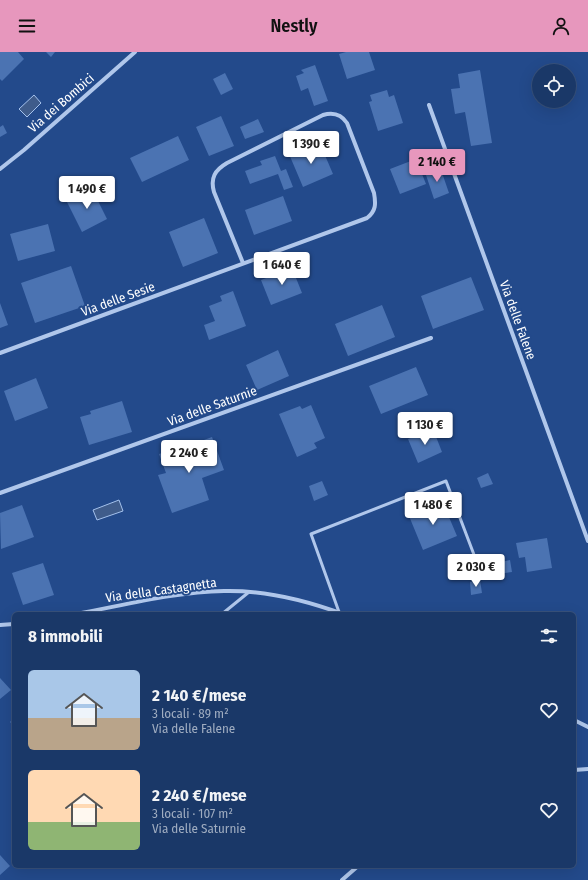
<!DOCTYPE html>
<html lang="it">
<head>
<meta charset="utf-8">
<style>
  :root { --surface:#1a3868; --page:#274371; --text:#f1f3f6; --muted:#9facc0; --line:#38527c; --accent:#e797bd }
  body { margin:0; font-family:"Fira Sans Condensed",sans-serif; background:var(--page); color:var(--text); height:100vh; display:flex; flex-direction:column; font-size:15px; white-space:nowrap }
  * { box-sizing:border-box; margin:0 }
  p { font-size:13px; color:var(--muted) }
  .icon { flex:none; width:22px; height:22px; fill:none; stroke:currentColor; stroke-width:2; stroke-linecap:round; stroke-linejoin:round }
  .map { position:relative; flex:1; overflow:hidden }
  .details { position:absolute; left:12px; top:560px; width:564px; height:256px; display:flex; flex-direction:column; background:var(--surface); border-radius:6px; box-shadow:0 4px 16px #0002,0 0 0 1px var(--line) }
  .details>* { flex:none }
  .buttons { position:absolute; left:532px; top:12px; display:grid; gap:8px }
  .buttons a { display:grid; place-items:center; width:44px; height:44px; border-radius:50%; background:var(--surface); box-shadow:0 4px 16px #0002,0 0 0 1px var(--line); font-size:20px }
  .price { position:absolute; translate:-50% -34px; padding:0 9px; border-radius:4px; background:#fff; color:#222; font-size:13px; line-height:26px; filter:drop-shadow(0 1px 2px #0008) }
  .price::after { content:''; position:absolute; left:50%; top:24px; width:12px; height:9px; margin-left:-6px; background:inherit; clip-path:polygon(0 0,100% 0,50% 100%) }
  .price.selected { background:var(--accent); color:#111 }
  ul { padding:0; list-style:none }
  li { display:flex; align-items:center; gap:12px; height:100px; padding:0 16px }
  li span { display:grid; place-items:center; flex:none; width:112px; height:80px; border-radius:6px; color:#555 }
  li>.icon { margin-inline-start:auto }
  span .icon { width:48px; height:48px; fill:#fffc; stroke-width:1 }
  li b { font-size:17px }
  h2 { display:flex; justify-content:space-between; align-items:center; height:48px; padding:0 16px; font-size:17px }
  header { display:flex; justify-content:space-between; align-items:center; height:52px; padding:0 16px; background:var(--accent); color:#111; font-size:18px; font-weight:600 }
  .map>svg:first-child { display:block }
</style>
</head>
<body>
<header><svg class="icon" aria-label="menu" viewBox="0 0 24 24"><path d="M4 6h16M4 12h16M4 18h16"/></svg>Nestly<svg class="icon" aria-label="person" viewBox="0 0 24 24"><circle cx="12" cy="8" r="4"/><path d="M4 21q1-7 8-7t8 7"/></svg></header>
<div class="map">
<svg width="588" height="828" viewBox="0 0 588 828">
  <rect width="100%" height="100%" fill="#234a8b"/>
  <!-- water -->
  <path fill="#3f5c8b" stroke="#a4c1ec" d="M34 43 41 51 27 65 19 57Z
    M119 448 123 459 97 468 93 458Z"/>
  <!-- building -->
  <path fill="#4b73b2" d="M0 0H18L24 7 2 29 0 27Z
    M46 0H55L51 5Z
    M346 0H369L375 18 347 27 339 2Z
    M315 13 328 49 314 54 308 36 301 39 296 24 304 21 301 18Z
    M480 18 492 91 471 94 465 60 455 62 451 37 460 36 458 22Z
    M225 21 233 37 221 43 213 27Z
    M387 38 389 45 394 43 403 71 378 79 369 50 372 49 370 43Z
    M221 64 234 94 209 104 196 75Z
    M258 67 264 80 245 87 240 75Z
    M3 73 7 81 0 85V75Z
    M178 84 189 108 142 130 130 106Z
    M315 90 321 102 324 101 333 122 303 135 289 102Z
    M275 104 281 119 286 117 293 135 284 138 278 122 250 132 245 119 262 113 260 109Z
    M416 107 426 132 400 142 390 117Z
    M440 115 449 141 434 147 425 120Z
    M92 137 107 167 82 180 67 150Z
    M283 144 292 169 254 183 245 158Z
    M204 166 218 201 183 215 169 180Z
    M48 172 55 199 18 209 10 182Z
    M71 214 85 254 35 271 21 231Z
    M292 216 302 241 271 253 261 228Z
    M471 225 484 258 433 277 421 244Z
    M233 239 246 274 209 288 204 273 215 269 209 254 222 249 220 244Z
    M0 251 8 273 0 276Z
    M382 253 395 285 348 304 335 272Z
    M278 298 289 324 257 338 246 313Z
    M416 315 428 343 381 362 369 334Z
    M36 326 48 356 15 369 4 339Z
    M122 349 132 380 89 393 80 365 91 362 90 359Z
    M311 353 325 386 314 391 317 396 297 405 279 362 300 354 302 357Z
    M433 377 442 400 418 411 408 387Z
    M212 385 224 418 202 426 209 448 172 461 158 423 166 421 159 402 185 393 188 402 196 399 193 392Z
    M488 421 493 432 481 436 477 426Z
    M322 429 328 443 314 449 309 434Z
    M443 451 457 484 423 498 409 464Z
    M22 453 34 485 1 497 0 461Z
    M547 486 552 516 527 520 525 505 519 506 516 491Z
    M510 508 512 520 499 522 497 511Z
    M43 511 54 543 23 553 12 521Z
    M480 528 482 541 471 543 470 530Z
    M0 626 11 638 0 647Z
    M14 666V674L10 670Z
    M0 803 10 814 0 823Z"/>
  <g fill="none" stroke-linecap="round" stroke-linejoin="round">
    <!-- lane -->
    <path stroke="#b0c7eb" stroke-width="3" d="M339 560 311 482 446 429 476 508
      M222 562 249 540"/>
    <!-- street -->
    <path stroke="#b0c7eb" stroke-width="4" d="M429 53 588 489
      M0 117 24 98 135 0
      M0 301 367 166C376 159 376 152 374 141L347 71C341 62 333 60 323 63L227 111C215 118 210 126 214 140L243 211
      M0 441 431 286
      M76 562C125 553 174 540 224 539 264 538 305 548 343 562
      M0 573 14 572
      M574 668 588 675
      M574 718 588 717
      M342 828 358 814"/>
  </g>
  <g text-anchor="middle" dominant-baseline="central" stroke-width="4" stroke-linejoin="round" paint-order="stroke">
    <!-- street labels -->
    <g font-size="13" fill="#fff" stroke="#234a8b">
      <text transform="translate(61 51) rotate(-41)">Via dei Bombici</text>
      <text transform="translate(118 247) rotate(-20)">Via delle Sesie</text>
      <text transform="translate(518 268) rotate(70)">Via delle Falene</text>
      <text transform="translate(212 354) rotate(-20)">Via delle Saturnie</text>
      <text transform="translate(161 538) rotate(-8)">Via della Castagnetta</text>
    </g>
  </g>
</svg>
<div class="buttons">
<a><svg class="icon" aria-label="locate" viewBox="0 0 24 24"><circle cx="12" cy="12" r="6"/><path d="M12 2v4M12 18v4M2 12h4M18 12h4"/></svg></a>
</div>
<b class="price" style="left:311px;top:113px">1 390 €</b>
<b class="price selected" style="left:437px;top:131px">2 140 €</b>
<b class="price" style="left:87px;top:158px">1 490 €</b>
<b class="price" style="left:282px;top:234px">1 640 €</b>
<b class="price" style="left:425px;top:394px">1 130 €</b>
<b class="price" style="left:189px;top:422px">2 240 €</b>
<b class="price" style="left:433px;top:474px">1 480 €</b>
<b class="price" style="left:476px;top:536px">2 030 €</b>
<section class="details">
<h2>8 immobili<svg class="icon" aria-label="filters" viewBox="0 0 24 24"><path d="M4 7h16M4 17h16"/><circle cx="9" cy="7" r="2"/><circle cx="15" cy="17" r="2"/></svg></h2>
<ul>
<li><span style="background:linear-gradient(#a9c7e8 60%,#b9a48a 0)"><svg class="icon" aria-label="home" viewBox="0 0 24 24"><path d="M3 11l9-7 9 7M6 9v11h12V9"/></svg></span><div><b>2 140 €/mese</b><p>3 locali · 89 m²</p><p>Via delle Falene</p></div><svg class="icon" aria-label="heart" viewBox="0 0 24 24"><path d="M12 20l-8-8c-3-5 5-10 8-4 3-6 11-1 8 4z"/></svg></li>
<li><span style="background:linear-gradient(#ffd9b3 65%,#8fb573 0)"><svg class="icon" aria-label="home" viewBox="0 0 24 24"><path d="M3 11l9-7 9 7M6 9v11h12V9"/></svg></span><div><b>2 240 €/mese</b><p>3 locali · 107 m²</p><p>Via delle Saturnie</p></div><svg class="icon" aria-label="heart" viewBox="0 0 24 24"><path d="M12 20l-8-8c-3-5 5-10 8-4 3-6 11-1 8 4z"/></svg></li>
</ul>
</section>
</div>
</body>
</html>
